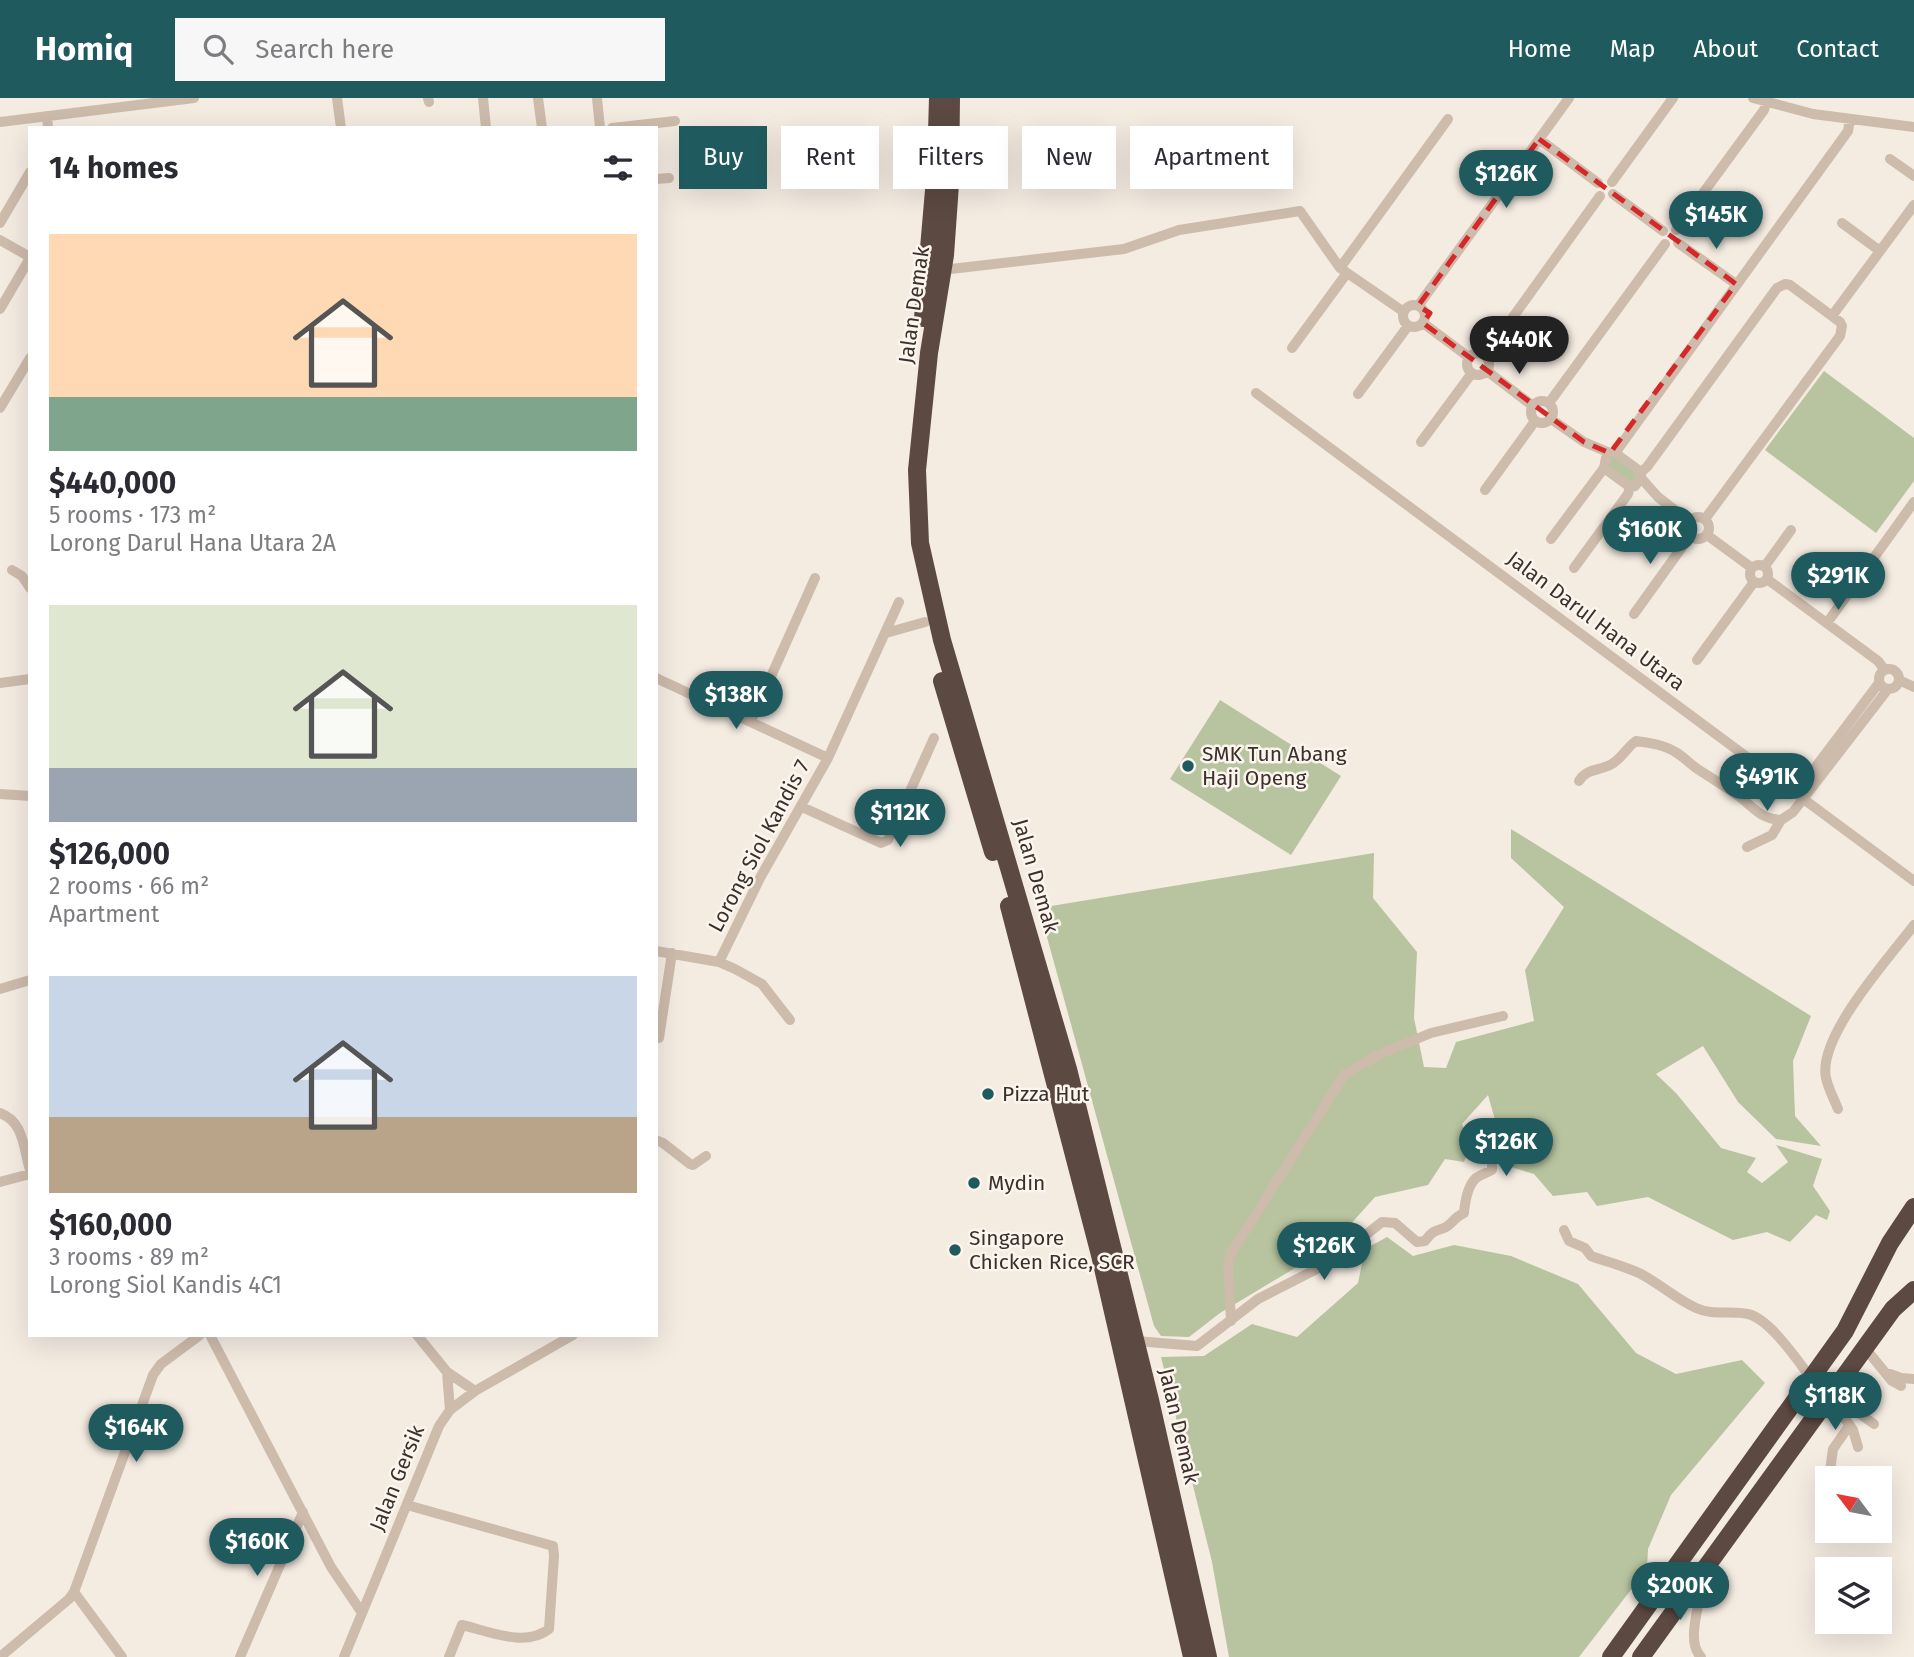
<!DOCTYPE html>
<html lang="en">
<head>
<meta charset="utf-8">
<style>
  :root { --surface:#fff; --page:#f7f7f7; --text:#2b2b33; --muted:#7c7c81; --accent:#1f5a5e }
  body { margin:0; font-family:"Fira Sans",sans-serif; background:var(--page); color:var(--text); height:100vh; display:flex; flex-direction:column; font-size:26px; white-space:nowrap }
  * { box-sizing:border-box; margin:0 }
  p { font-size:23px; color:var(--muted) }
  .icon { flex:none; width:38px; height:38px; fill:none; stroke:currentColor; stroke-width:2; stroke-linecap:round; stroke-linejoin:round }
  .map { position:relative; flex:1; overflow:hidden }
  .sheet { position:absolute; left:28px; top:28px; width:630px; height:1211px; display:flex; flex-direction:column; background:var(--surface); border-radius:0px; box-shadow:0 7px 28px #0002 }
  .sheet>* { flex:none }
  .hud { position:absolute; left:679px; top:28px; width:665px; height:63px; display:flex; gap:14px }
  .needle { width:46px; rotate:302deg }
  .controls { position:absolute; left:1815px; top:1368px; display:grid; gap:14px }
  .controls a { display:grid; place-items:center; width:77px; height:77px; border-radius:0px; background:var(--surface); box-shadow:0 7px 28px #0002; font-size:35px }
  .price { position:absolute; translate:-50% -60px; padding:0 16px; border-radius:24px; background:var(--accent); color:#fff; font-size:23px; line-height:46px; filter:drop-shadow(0 2px 4px #0008) }
  .price::after { content:''; position:absolute; left:50%; top:42px; width:21px; height:16px; margin-left:-10px; background:inherit; clip-path:polygon(0 0,100% 0,50% 100%) }
  .price.selected { background:#222; color:#fff }
  ul { padding:0; list-style:none }
  li { display:grid; align-content:center; gap:14px; height:371px; padding:0 21px }
  li span { display:grid; place-items:center; height:217px; border-radius:0px; color:#555 }
  li>.icon { margin-inline-start:auto }
  span .icon { width:126px; height:126px; fill:#fffc; stroke-width:1 }
  li b { font-size:30px }
  h2 { display:flex; justify-content:space-between; align-items:center; height:84px; padding:0 21px; font-size:30px }
  .pill { padding:0 24px; border-radius:0px; background:var(--surface); box-shadow:0 7px 28px #0002; font-size:24px; line-height:63px }
  .pill.selected { background:var(--accent); color:#fff }
  header { display:flex; align-items:center; gap:42px; box-sizing:border-box; height:98px; padding:0 35px; background:var(--accent); color:#fff }
  header strong { font-size:33px }
  nav { display:flex; gap:38px; margin-inline-start:auto; font-size:24px }
  .search { width:490px; height:63px; background:var(--page); display:flex; align-items:center; gap:18px; box-sizing:border-box; padding:0 24px; border-radius:0px; color:var(--muted); font-size:26px }
  .map>svg:first-child { display:block }
</style>
</head>
<body>
<header>
<strong>Homiq</strong>
<div class="search"><svg class="icon" aria-label="search" viewBox="0 0 24 24"><circle cx="10" cy="10" r="6"/><path d="M15 15l6 6"/></svg>Search here</div>
<nav><a>Home</a><a>Map</a><a>About</a><a>Contact</a></nav>
</header>
<div class="map">
<svg width="1914" height="1559" viewBox="0 0 1914 1559">
  <rect width="100%" height="100%" fill="#f4ebe1"/>
  <!-- green -->
  <path fill="#b8c4a0" d="M1824 273 1914 340V383L1876 435 1765 352Z
    M1614 359 1638 377 1631 386 1608 370 1611 360Z
    M1220 602 1341 678 1291 757 1170 681Z
    M1511 731 1811 918 1793 963 1795 1018 1821 1048 1776 1041 1738 1004 1703 948 1656 976 1676 995 1721 1050 1756 1060 1747 1074 1762 1085 1788 1064 1776 1047 1822 1061 1813 1088 1830 1113 1827 1122 1816 1117 1790 1144 1767 1134 1733 1142 1648 1099 1597 1108 1587 1094 1553 1098 1534 1076 1508 1068 1488 997 1462 1026 1470 1049 1464 1064 1445 1061 1428 1087 1375 1099 1330 1149 1220 1215 1189 1239 1161 1238 1154 1228 1039 810 1374 755 1373 800 1417 854 1414 920 1424 969 1446 970 1456 944 1534 923 1525 872 1564 809 1511 760Z
    M1387 1139 1413 1158 1454 1147 1511 1158 1578 1186 1636 1255 1676 1276 1742 1262 1765 1285 1671 1397 1648 1451 1647 1471 1579 1559H1229L1212 1464 1161 1259 1204 1258 1252 1226 1297 1239 1358 1185 1365 1151Z"/>
  <g fill="none" stroke-linecap="round" stroke-linejoin="round">
    <!-- street -->
    <path stroke="#cdbbac" stroke-width="10" d="M337 0 341 30
      M428 0 429 4
      M483 0 486 30
      M538 0 542 30
      M597 0 600 30
      M1753 0 1813 16 1914 29
      M47 18 48 30
      M0 24 194 0
      M612 30 675 23
      M1539 41 1598 85
      M1890 61 1914 78
      M656 81 669 80
      M1612 84 1673 0
      M1613 96 1663 133
      M0 125 30 74
      M1842 125 1880 153
      M1676 132 1764 12 1766 5
      M0 142 30 159
      M1678 145 1736 186
      M1340 170 1448 21
      M942 172 1124 151 1179 132 1300 113 1340 170 1404 214
      M1403 218a11 11 0 1 1 22 0a11 11 0 1 1-22 0Z
      M1418 208 1569 0
      M0 211 30 160
      M1832 218 1914 107
      M1423 225 1470 260
      M1292 250 1347 175
      M1467 266a11 11 0 1 1 22 0a11 11 0 1 1-22 0Z
      M1485 258 1600 98
      M1487 273 1533 308
      M1256 295 1914 783
      M1358 296 1408 228
      M1531 314a11 11 0 1 1 22 0a11 11 0 1 1-22 0Z
      M1549 305 1665 146
      M0 310 30 260
      M1551 321 1584 344 1610 355
      M1421 344 1472 275
      M1610 355H1615L1641 374V380L1635 388 1630 389 1604 370 1606 360Z
      M1615 355 1848 33 1850 21
      M1641 374 1647 369 1777 190 1785 186 1790 187 1840 224 1842 228 1840 238 1705 421
      M1641 380 1658 399 1689 423
      M1485 392 1535 323
      M1687 430a11 11 0 1 1 22 0a11 11 0 1 1-22 0Z
      M1707 437 1752 470
      M1551 441 1604 370
      M1750 476a9 9 0 1 1 18 0a9 9 0 1 1-18 0Z
      M1765 468 1791 432
      M1574 470 1628 396 1630 389
      M12 472 22 478 30 490
      M1767 481 1878 563 1884 571
      M1634 516 1690 438
      M1827 525 1914 404
      M886 535 925 524
      M1697 562 1754 484
      M1879 581a10 10 0 1 1 20 0a10 10 0 1 1-20 0Z
      M656 580 828 660
      M1899 582 1914 589
      M0 585 30 581
      M751 623 815 480
      M1579 683C1586 671 1597 673 1610 667 1621 662 1626 650 1636 643 1651 645 1665 647 1677 655 1685 660 1691 667 1699 672 1713 681 1726 689 1740 699 1754 710 1761 721 1781 722
      M1796 695 1879 585
      M0 696 30 698
      M802 709 881 745 888 742 934 640
      M1747 749 1772 737 1781 722 1793 714 1888 591
      M656 853 719 864 735 871 762 886 790 922
      M719 864 760 780 828 660 899 504
      M0 891 30 882
      M659 940 672 855
      M1838 1011C1834 1001 1828 990 1826 980 1817 939 1889 860 1914 827
      M0 1015C24 1024 23 1049 30 1072
      M656 1042 663 1045 690 1066 693 1067 706 1058
      M0 1084 30 1076
      M1564 1132 1569 1143 1585 1150 1591 1158C1607 1164 1624 1168 1641 1176 1660 1186 1676 1201 1696 1210 1713 1218 1730 1212 1748 1216 1770 1221 1797 1262 1811 1280
      M1231 1223 1228 1167 1232 1154 1344 977 1378 957 1431 935 1503 918
      M210 1237 331 1469 362 1515
      M417 1237 447 1274 475 1293
      M1136 1243 1197 1248 1258 1201 1350 1154 1358 1143 1382 1124 1395 1125 1417 1144 1425 1143C1435 1128 1442 1134 1450 1126 1457 1120 1454 1120 1464 1115 1465 1104 1467 1088 1476 1080 1481 1076 1487 1075 1492 1072V1060L1484 1038
      M1865 1250 1892 1283 1901 1288
      M447 1274 450 1312
      M1890 1276 1901 1280 1914 1281
      M1832 1296 1874 1326
      M1822 1311 1841 1315 1853 1332 1858 1349
      M1830 1373 1833 1351 1849 1328
      M407 1407 553 1448 554 1458 549 1531C525 1550 489 1533 462 1527L449 1559
      M74 1494 122 1559
      M0 1559 69 1501 74 1494 153 1277 161 1266 200 1237
      M240 1559 303 1414
      M344 1559 439 1328 450 1312 475 1293 573 1237
      M1701 1559C1684 1542 1703 1501 1702 1479"/>
    <!-- highway -->
    <path stroke="#5c4a42" stroke-width="18" d="M951 0 950 86 945 157 929 255 917 372 920 445 942 542 1068 971 1150 1302 1208 1559
      M923 220 936 69 938 0
      M942 583 993 754
      M1009 808 1100 1157 1192 1559
      M1611 1559 1845 1233 1890 1145 1914 1109
      M1641 1559 1893 1211 1914 1192"/>
  </g>
  <!-- marked area -->
  <path fill="none" stroke="#d62828" stroke-width="5" stroke-dasharray="14 9" stroke-linejoin="round" d="M1539 41 1736 186 1610 355 1584 344 1423 225 1430 215 1418 208Z"/>
  <!-- markers -->
  <g fill="#1f5a5e" stroke="#fbf5ee" stroke-width="2.5">
    <circle cx="1188" cy="668" r="7"/>
    <circle cx="988" cy="996" r="7"/>
    <circle cx="974" cy="1085" r="7"/>
    <circle cx="955" cy="1152" r="7"/>
  </g>
  <g text-anchor="middle" dominant-baseline="central" stroke-width="5" stroke-linejoin="round" paint-order="stroke">
    <!-- street labels -->
    <g font-size="21" fill="#3b302b" stroke="#fbf5ee">
      <text transform="translate(914 207) rotate(-82)">Jalan Demak</text>
      <text transform="translate(1596 523) rotate(37)">Jalan Darul Hana Utara</text>
      <text transform="translate(759 748) rotate(-62)">Lorong Siol Kandis 7</text>
      <text transform="translate(1036 778) rotate(74)">Jalan Demak</text>
      <text transform="translate(1179 1328) rotate(77)">Jalan Demak</text>
      <text transform="translate(397 1380) rotate(-68)">Jalan Gersik</text>
    </g>
    <!-- poi labels -->
    <g font-size="21" fill="#3b302b" stroke="#fbf5ee" text-anchor="start">
      <text x="1202" y="656">SMK Tun Abang<tspan x="1202" dy="24">Haji Openg</tspan></text>
      <text x="1002" y="996">Pizza Hut</text>
      <text x="988" y="1085">Mydin</text>
      <text x="969" y="1140">Singapore<tspan x="969" dy="24">Chicken Rice, SCR</tspan></text>
    </g>
  </g>
</svg>
<div class="controls">
<a><svg class="needle" viewBox="-14 -14 28 28"><path d="M0-13l5 13h-10z" fill="#e53935"/><path d="M0 13l5-13h-10z" fill="#7c7c81"/></svg></a>
<a><svg class="icon" aria-label="layers" viewBox="0 0 24 24"><path d="M12 4l9 5-9 5-9-5zM3 14l9 5 9-5"/></svg></a>
</div>
<b class="price" style="left:1506px;top:112px">$126K</b>
<b class="price" style="left:1716px;top:153px">$145K</b>
<b class="price selected" style="left:1519px;top:278px">$440K</b>
<b class="price" style="left:1650px;top:468px">$160K</b>
<b class="price" style="left:1838px;top:514px">$291K</b>
<b class="price" style="left:736px;top:633px">$138K</b>
<b class="price" style="left:1767px;top:715px">$491K</b>
<b class="price" style="left:900px;top:751px">$112K</b>
<b class="price" style="left:1506px;top:1080px">$126K</b>
<b class="price" style="left:1324px;top:1184px">$126K</b>
<b class="price" style="left:1835px;top:1334px">$118K</b>
<b class="price" style="left:136px;top:1366px">$164K</b>
<b class="price" style="left:257px;top:1480px">$160K</b>
<b class="price" style="left:1680px;top:1524px">$200K</b>
<div class="hud">
<a class="pill selected">Buy</a>
<a class="pill">Rent</a>
<a class="pill">Filters</a>
<a class="pill">New</a>
<a class="pill">Apartment</a>
</div>
<section class="sheet">
<h2>14 homes<svg class="icon" aria-label="filters" viewBox="0 0 24 24"><path d="M4 7h16M4 17h16"/><circle cx="9" cy="7" r="2"/><circle cx="15" cy="17" r="2"/></svg></h2>
<ul>
<li><span style="background:linear-gradient(#ffd9b3 75%,#7fa58c 0)"><svg class="icon" aria-label="home" viewBox="0 0 24 24"><path d="M3 11l9-7 9 7M6 9v11h12V9"/></svg></span><div><b>$440,000</b><p>5 rooms · 173 m²</p><p>Lorong Darul Hana Utara 2A</p></div></li>
<li><span style="background:linear-gradient(#dfe7d0 75%,#9aa5b1 0)"><svg class="icon" aria-label="home" viewBox="0 0 24 24"><path d="M3 11l9-7 9 7M6 9v11h12V9"/></svg></span><div><b>$126,000</b><p>2 rooms · 66 m²</p><p>Apartment</p></div></li>
<li><span style="background:linear-gradient(#c9d6e8 65%,#b9a48a 0)"><svg class="icon" aria-label="home" viewBox="0 0 24 24"><path d="M3 11l9-7 9 7M6 9v11h12V9"/></svg></span><div><b>$160,000</b><p>3 rooms · 89 m²</p><p>Lorong Siol Kandis 4C1</p></div></li>
</ul>
</section>
</div>
</body>
</html>
